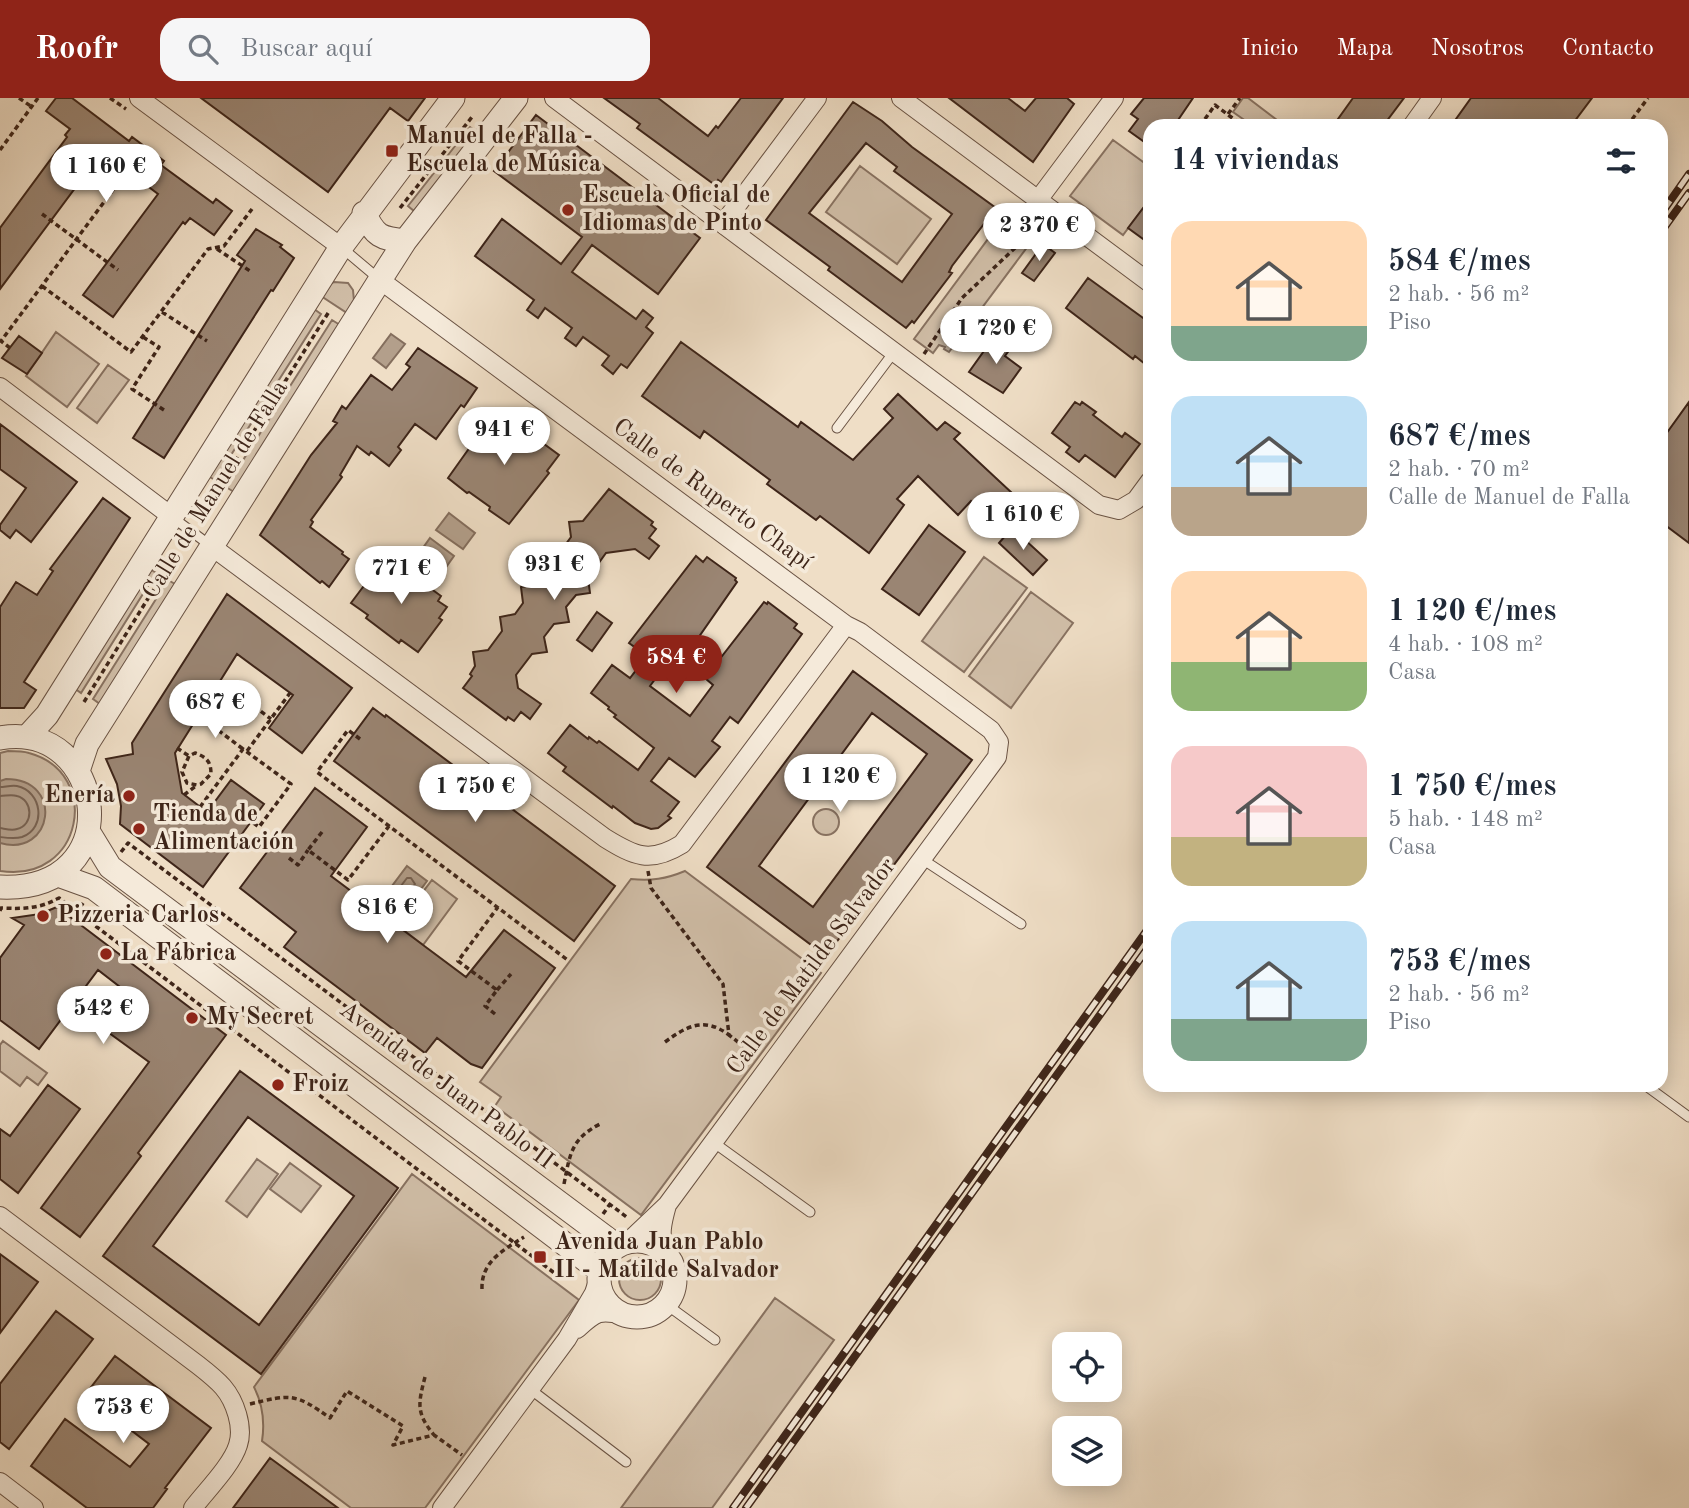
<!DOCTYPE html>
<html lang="es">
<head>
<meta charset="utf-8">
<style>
  :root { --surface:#fff; --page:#f6f6f7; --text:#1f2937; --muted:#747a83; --accent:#8f2418 }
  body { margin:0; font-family:"Old Standard TT",serif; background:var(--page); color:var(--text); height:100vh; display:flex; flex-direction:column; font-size:26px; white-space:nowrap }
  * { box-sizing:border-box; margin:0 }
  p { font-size:23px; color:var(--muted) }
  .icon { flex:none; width:38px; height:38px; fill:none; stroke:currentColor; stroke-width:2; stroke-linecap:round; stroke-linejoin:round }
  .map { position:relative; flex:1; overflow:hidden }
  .panel { position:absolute; left:1143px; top:21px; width:525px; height:973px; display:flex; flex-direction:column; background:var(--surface); border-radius:21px; box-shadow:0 4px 18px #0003 }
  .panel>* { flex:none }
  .buttons { position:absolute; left:1052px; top:1234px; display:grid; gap:14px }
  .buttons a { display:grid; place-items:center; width:70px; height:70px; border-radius:14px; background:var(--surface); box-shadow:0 4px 18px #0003; font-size:35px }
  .price { position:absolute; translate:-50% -60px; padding:0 16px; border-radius:24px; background:#fff; color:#222; font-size:23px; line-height:46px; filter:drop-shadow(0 2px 4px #0008) }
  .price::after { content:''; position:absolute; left:50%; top:42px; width:21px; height:16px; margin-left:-10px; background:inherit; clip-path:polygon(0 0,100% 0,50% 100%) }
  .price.current { background:var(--accent); color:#fff }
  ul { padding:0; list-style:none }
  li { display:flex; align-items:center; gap:21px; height:175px; padding:0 28px }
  li span { display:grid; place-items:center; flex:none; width:196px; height:140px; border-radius:21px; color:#555 }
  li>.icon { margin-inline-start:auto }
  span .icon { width:84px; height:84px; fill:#fffc; stroke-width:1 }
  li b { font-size:30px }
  h2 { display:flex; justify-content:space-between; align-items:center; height:84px; padding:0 28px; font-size:30px }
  header { display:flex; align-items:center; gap:42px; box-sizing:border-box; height:98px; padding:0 35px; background:var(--accent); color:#fff }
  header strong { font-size:33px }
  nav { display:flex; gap:38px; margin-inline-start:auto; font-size:24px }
  .search { width:490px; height:63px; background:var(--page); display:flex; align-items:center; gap:18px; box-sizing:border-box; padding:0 24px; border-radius:21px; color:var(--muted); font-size:26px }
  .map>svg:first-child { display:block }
</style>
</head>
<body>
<header>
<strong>Roofr</strong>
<div class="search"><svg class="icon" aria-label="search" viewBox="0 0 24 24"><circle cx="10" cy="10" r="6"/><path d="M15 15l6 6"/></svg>Buscar aquí</div>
<nav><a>Inicio</a><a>Mapa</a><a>Nosotros</a><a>Contacto</a></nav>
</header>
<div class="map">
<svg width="1689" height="1410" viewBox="0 0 1689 1410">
  <rect width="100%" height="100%" fill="#efdec6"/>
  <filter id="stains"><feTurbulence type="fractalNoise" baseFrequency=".00286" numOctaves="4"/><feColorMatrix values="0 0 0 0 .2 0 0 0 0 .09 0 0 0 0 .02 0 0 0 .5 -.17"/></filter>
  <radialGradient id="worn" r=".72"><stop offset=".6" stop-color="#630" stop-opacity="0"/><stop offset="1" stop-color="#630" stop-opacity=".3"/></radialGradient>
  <!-- green -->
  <path fill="#d1bfa9" stroke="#887261" stroke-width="2" d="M1243 0H1248L1285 28H1253L1233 14Z
    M470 29 477 34 414 113 408 108Z
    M1113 42 1150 69V101L1123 137 1070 98Z
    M860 68 931 121 897 166 826 114Z
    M1005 118 1034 140 949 254 944 251 945 249 939 247 933 255 914 241Z
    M334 184 348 185 353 192 354 203 347 215 321 198 329 187Z
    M314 211 321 216 215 382 208 378Z
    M332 222 340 227 234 394 226 389Z
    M56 234 99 266 67 309 26 278Z
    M108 267 129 282 97 325 77 310Z
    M984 459 1027 490 964 574 922 543Z
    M149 470 156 475 81 595 74 590Z
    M168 482 175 486 100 606 93 601Z
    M1031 494 1073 525 1011 610 969 578Z
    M8 653C14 653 23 653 29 655 103 675 83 786 0 773V655Z
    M813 724a13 13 0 1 1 26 0a13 13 0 1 1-26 0Z
    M685 773 821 875 641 1117 495 1008 501 999 480 984 631 781C651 783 666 781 685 773Z
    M432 782 457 801 423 847 393 824 406 816Z
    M3 943 47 975 38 987 27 979 20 988 0 973V947Z
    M257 1061 278 1076 247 1119 226 1103Z
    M290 1065 321 1088 301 1114 270 1091Z
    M412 1076 579 1202 425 1410H351L262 1343C265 1324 263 1307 254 1289Z
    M619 1181a21 21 0 1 1 42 0a21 21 0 1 1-42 0Z
    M775 1200 834 1242 712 1410H621Z"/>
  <!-- water -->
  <path fill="#b39f8b" stroke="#846e5d" stroke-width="2" d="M391 236 405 246 386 270 373 260Z
    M449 415 475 435 463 451 436 432Z
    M430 440 454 458 444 472 420 454Z
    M6 681C65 681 53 760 0 745V683Z
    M407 768 427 783 407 810 396 815 380 804Z"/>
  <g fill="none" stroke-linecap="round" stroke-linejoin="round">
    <!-- shore -->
    <path stroke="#786252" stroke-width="2" d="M0 689C5 689 11 687 17 688 42 693 47 730 22 739 15 741 8 740 0 739
      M0 698C6 698 11 696 17 698 33 702 34 727 17 731 12 733 6 731 0 730
      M407 780H411L415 786 402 805 396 807 391 801Z"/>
  </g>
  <!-- building -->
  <path fill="#9a8573" stroke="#3e2519" stroke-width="2" fill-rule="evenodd" d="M56 0H72L129 43 132 39 164 63 161 67 213 105 216 101 232 113 214 137 190 120 185 126 183 124 113 219 83 197 158 96 102 54 0 191V130L67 39 65 37 70 31 46 13Z
    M201 0H425L408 23 390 10 328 94Z
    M604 0H658L708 38 716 28 718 30 741 0H783L721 84 718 82 715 87 637 30 640 26Z
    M949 0H1008L1025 13 1036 0H1067L1074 6 1033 64Z
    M1144 0H1193L1174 28H1150V48L1129 33 1138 21 1131 16Z
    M1353 0H1404L1383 28H1333Z
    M1471 0H1592L1571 28H1451Z
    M853 4 882 23 912 49 996 110 952 168 949 174 952 175 914 225 912 223 906 230 828 172 830 169 766 122ZM866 45 897 69 894 73 952 116 902 184 809 115Z
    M536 17 700 140 658 196 592 147 572 174 636 221 643 212 653 220 646 229 653 235 627 270 621 266 613 276 602 267 609 258 583 239 576 248 565 240 572 230 545 210 538 220 527 212 534 202 475 158 502 121 561 166 582 139 494 73Z
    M1150 101V146L1128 130Z
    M256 131 282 147 280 149 294 160 273 193 271 192 164 360 133 340 245 163 237 157Z
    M1043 146 1055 155 1034 183 1022 175Z
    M1088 180 1150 225V270L1135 258 1133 261 1066 210Z
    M19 238 42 255 27 276 2 260Z
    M994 239 1010 251 1005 258 1021 270 1003 295 969 274Z
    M681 244 798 329 801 324 853 362 893 320 884 311 898 296 937 332 945 324 960 335 954 341 1028 410 1004 435 971 403 958 417 918 378 897 401 904 407 869 455 820 418 816 422 767 386 770 382 704 333 700 340 642 298Z
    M418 250 477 290 464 309 461 307 436 341 415 326 398 349 401 352 389 368 371 354 369 357 357 348 340 377 342 379 311 422 313 424 310 429 343 454 342 456 349 461 329 489 322 483 320 485 260 437 311 357 337 325 333 323 342 308 346 311 371 277 392 292 410 269 406 266Z
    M1075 304 1080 307 1082 304 1096 314 1093 317 1122 339 1125 335 1140 346 1115 379 1085 357 1079 364 1066 354 1070 349 1052 335Z
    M1689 304V445L1661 424V343Z
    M499 313 559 357 547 373 549 375 509 426 489 412 490 409 469 394 467 395 448 380 485 328 487 329Z
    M0 326 77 384 31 444 16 432 10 440 0 432V427L26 390 0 371Z
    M609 391 653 424 651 427 656 431 649 440 659 448 649 461 635 451 606 455 588 480 590 495 576 497 566 509 569 524 554 526 544 539 547 554 532 556 516 577 518 590 541 606 530 621 521 614 514 623 508 619 506 622 463 590 472 578 470 576 475 568 473 554 488 552 502 533 500 519 515 516 523 505 521 489 535 487 545 474 543 460 557 458 571 439 569 424 583 423Z
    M103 400 130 420 24 584 36 592 24 610H0V509L16 484 37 497 53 473 50 471Z
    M929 427 965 454 919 517 882 491Z
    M1012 430 1047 462 1033 477 999 445Z
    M696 458 703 464 707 459 736 480 735 482 737 484 682 563 673 557 650 588 690 618 713 587 705 580 764 504 767 506 768 504 797 526 794 530 802 536 738 625 730 619 712 643 720 649 695 679 669 660 651 683 679 704 668 718 671 720 658 730 651 731 635 725 613 708 612 710 563 673 566 669 548 655 570 627 588 641 589 639 597 645 599 643 638 672 654 650 614 619 616 617 608 611 609 609 591 595 612 567 630 580 647 558 629 545Z
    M386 465 395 471 398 467 430 490 441 498 438 503 447 509 439 520 442 522 418 554 401 542 399 545 366 520 368 517 351 505 375 473 378 475Z
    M227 496 352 590 302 655 269 630 293 597 237 556 175 655 182 695 207 714 231 682 264 706 203 789 120 726 121 708 117 686 106 661 133 656 132 645Z
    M597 514 612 525 592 553 577 542Z
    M853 573 972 662 826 858 707 769ZM872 615 927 656 813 809 759 768Z
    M373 610 385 619 386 617 615 788 574 843 334 663Z
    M315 690 367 729 331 778 423 847 466 879 504 832 555 870 482 970 471 966 437 940 425 955 284 849 296 834 240 790Z
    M57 809 226 937 138 1055 141 1058 80 1139 41 1110 149 964 94 924 120 889 98 872 39 951 0 922V860L24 827 12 820 40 816Z
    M240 973 398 1090 261 1276 103 1158ZM248 1019 354 1098 259 1227 153 1148Z
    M48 987 80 1011 18 1095 0 1081V1031L10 1038Z
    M0 1156 38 1184 0 1235Z
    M56 1213 93 1241 9 1351 0 1344V1286Z
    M115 1258 211 1330 165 1390 167 1391 153 1410H87L31 1368 65 1321 130 1369 149 1346 85 1297Z
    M270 1360 338 1410H233Z"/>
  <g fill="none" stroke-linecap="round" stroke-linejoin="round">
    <defs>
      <path id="service" d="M341 149 379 181
        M837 330 894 254
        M172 419 211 448
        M922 761 1021 826
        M1645 987 1689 1019
        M713 1044 810 1114
        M667 1207 715 1242
        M530 1291 626 1364"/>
      <path id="minor" d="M139 0 341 149
        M554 0 1099 407 1119 412 1136 402 1150 383
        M901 0 1150 185
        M1412 28 1432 0
        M1038 102 1114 0
        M723 126 817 0
        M380 182 846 527 860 534 991 632 999 644 997 659 667 1107 628 1144
        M0 289 171 418
        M211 448 605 740C634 758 650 766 682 746L846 527
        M0 1118 198 1267C207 1274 216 1281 223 1289 235 1303 244 1329 238 1347 232 1367 206 1393 193 1410
        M665 1155C659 1137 662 1125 667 1107
        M577 1231C595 1215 598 1211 623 1217
        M0 1384 34 1410
        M442 1410 567 1241 594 1195 599 1180"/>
      <path id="tertiary" d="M364 115C376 139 380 140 405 143
        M27 639 47 617 341 149 453 0
        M0 640C106 621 132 795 0 789
        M78 673 87 646 380 182 405 143 516 0
        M88 733 110 769 617 1148
        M58 777 94 790 599 1172
        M599 1181a38 38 0 1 1 76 0a38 38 0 1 1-76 0Z"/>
    </defs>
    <!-- service casing -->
    <use href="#service" stroke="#6a5344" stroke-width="11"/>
    <!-- minor casing -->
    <use href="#minor" stroke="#6a5344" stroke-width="20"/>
    <!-- tertiary casing -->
    <use href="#tertiary" stroke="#6a5344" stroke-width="25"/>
    <!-- path -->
    <path stroke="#3e2519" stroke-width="3.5" stroke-dasharray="5 3.5" stroke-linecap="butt" d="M19 0 32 9
      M110 0 126 11
      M1228 16 1240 0
      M1200 28 1215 7 1243 28
      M1627 28 1648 0
      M0 52 38 0
      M400 110 472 19
      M42 116 118 172
      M217 151 250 173
      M42 188 131 254 208 151 224 148 252 111
      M162 214 207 243
      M143 239 159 249 132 291 164 312
      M10 250 1 243 127 73
      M924 256 962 200 1034 132 1036 122
      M217 392 330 212
      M220 583 271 621
      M84 604 165 473
      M198 617 243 651
      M360 641 348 632 317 674 569 863
      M177 650 189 658
      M247 653 290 595
      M184 697 197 687 187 685 182 674 189 658 195 655C206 659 211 663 211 676L201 686 197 687
      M200 709 243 651 291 686 259 729 252 724
      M322 734 308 752 348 782 389 728
      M121 754 128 745 628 1120
      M289 760 298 767 308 752
      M648 773 651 790 723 886 729 937 756 958
      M83 805 77 814 557 1177 562 1169
      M0 813 1 810C23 811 39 811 59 800L77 814
      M497 892 511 876
      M495 916 485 908 497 892 458 863 498 809
      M665 944C688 927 705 919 729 937
      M564 1086C570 1056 571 1041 600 1026
      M603 1116 610 1106
      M482 1191C481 1164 503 1152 524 1139
      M425 1279C418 1306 416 1315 434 1337
      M250 1306C291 1296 295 1295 330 1320L347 1293 403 1328 393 1347 434 1337 462 1357"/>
    <!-- service -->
    <use href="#service" stroke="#f5eada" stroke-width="9"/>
    <!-- minor -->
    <use href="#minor" stroke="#f5eada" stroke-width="18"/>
    <!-- tertiary -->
    <use href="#tertiary" stroke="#f5eada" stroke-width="23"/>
    <defs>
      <path id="rail" d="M1661 116 1689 76
        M1661 134 1689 95
        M733 1410 1150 828
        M746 1410 1150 847"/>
    </defs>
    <!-- rail casing -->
    <use href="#rail" stroke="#3e2519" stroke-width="8"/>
    <!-- rail -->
    <use href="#rail" stroke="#f5eada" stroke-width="5" stroke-dasharray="16" stroke-linecap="butt"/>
  </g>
  <!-- markers -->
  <g fill="#8f2418" stroke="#f5eada" stroke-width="2.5">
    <rect x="385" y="46" width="14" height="14" rx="3.5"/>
    <circle cx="568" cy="112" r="7"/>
    <circle cx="129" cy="698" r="7"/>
    <circle cx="139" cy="731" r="7"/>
    <circle cx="43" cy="818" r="7"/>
    <circle cx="106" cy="856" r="7"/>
    <circle cx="192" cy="920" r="7"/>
    <circle cx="278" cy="987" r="7"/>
    <rect x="533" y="1152" width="14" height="14" rx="3.5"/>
  </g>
  <g text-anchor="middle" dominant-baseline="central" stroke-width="7" stroke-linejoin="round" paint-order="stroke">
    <!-- poi labels -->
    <g font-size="24" font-weight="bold" fill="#3e2519" stroke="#f5eada" text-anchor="start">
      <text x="406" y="39">Manuel de Falla -<tspan x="406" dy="28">Escuela de Música</tspan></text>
      <text x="582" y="98">Escuela Oficial de<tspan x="582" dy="28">Idiomas de Pinto</tspan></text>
      <text x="115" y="698" text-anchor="end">Enería</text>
      <text x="153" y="717">Tienda de<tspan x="153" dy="28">Alimentación</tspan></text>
      <text x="57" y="818">Pizzeria Carlos</text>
      <text x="120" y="856">La Fábrica</text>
      <text x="206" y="920">My'Secret</text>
      <text x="292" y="987">Froiz</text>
      <text x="554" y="1145">Avenida Juan Pablo<tspan x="554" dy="28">II - Matilde Salvador</tspan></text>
    </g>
    <!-- street labels -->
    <g font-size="24" fill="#3e2519" stroke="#f5eada">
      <text transform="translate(216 392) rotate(-58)">Calle de Manuel de Falla</text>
      <text transform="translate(712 397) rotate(36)">Calle de Ruperto Chapí</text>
      <text transform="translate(812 869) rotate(-53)">Calle de Matilde Salvador</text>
      <text transform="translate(446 988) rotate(37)">Avenida de Juan Pablo II</text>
    </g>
  </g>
  <rect width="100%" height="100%" filter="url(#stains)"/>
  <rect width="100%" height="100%" fill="url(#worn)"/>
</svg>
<div class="buttons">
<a><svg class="icon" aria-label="locate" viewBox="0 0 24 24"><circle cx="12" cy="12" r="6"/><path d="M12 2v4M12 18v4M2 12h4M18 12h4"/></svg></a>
<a><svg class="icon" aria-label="layers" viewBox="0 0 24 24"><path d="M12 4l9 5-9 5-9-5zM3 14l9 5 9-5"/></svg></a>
</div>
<b class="price" style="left:106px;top:106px">1 160 €</b>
<b class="price" style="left:1039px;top:165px">2 370 €</b>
<b class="price" style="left:996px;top:268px">1 720 €</b>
<b class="price" style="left:504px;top:369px">941 €</b>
<b class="price" style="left:1023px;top:454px">1 610 €</b>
<b class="price" style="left:554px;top:504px">931 €</b>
<b class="price" style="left:401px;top:508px">771 €</b>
<b class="price current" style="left:676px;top:597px">584 €</b>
<b class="price" style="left:215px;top:642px">687 €</b>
<b class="price" style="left:840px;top:716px">1 120 €</b>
<b class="price" style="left:475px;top:726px">1 750 €</b>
<b class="price" style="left:387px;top:847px">816 €</b>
<b class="price" style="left:103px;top:948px">542 €</b>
<b class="price" style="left:123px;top:1347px">753 €</b>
<section class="panel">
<h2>14 viviendas<svg class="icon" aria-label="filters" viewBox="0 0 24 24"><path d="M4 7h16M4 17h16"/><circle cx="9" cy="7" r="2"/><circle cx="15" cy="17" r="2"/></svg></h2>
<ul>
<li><span style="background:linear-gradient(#ffd9b3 75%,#7fa58c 0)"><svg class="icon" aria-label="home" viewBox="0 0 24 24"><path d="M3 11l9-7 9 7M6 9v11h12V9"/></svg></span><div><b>584 €/mes</b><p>2 hab. · 56 m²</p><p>Piso</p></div></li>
<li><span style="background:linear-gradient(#bfe0f5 65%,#b9a48a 0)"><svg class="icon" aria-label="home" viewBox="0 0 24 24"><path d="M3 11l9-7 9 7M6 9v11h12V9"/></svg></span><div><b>687 €/mes</b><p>2 hab. · 70 m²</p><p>Calle de Manuel de Falla</p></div></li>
<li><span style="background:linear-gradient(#ffd9b3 65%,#8fb573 0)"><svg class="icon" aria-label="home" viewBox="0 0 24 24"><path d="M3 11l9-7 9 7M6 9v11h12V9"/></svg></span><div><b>1 120 €/mes</b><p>4 hab. · 108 m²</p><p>Casa</p></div></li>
<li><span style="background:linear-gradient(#f6c9c9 65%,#c2b280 0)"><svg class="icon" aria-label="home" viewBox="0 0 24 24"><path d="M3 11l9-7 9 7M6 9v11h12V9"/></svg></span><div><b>1 750 €/mes</b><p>5 hab. · 148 m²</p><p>Casa</p></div></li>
<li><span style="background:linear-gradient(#bfe0f5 70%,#7fa58c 0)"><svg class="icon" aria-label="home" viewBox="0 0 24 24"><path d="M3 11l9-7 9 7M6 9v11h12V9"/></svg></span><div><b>753 €/mes</b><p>2 hab. · 56 m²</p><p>Piso</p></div></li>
</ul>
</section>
</div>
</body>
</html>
